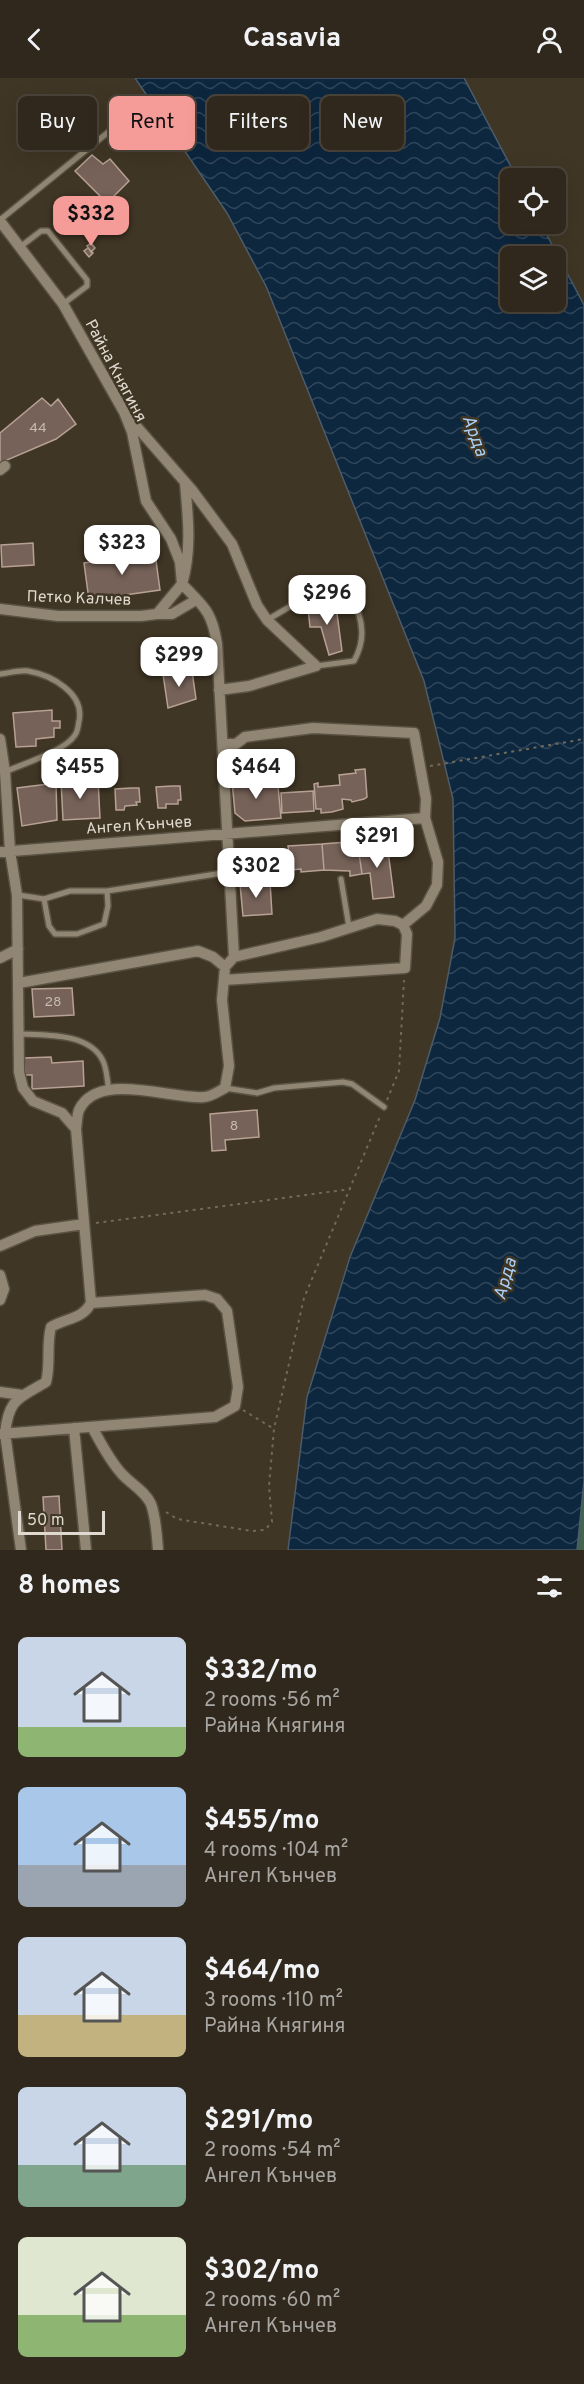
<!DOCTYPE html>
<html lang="en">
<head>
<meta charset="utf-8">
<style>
  :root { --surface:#30281c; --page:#383025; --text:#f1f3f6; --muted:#a8a6a3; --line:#4b443b; --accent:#f59b98 }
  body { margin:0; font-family:Overpass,sans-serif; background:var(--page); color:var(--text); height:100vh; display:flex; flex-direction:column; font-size:22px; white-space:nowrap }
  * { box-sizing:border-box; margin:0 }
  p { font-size:20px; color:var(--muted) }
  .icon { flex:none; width:33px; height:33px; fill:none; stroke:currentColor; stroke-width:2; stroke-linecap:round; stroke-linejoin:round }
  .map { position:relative; height:1472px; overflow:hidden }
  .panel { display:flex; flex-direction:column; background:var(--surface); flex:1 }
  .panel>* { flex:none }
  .top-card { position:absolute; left:18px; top:18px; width:549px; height:54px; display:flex; gap:12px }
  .tools { position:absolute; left:500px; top:90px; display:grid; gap:12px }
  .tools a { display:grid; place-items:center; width:66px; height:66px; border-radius:9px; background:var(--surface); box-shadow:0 6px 24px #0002,0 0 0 2px var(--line); font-size:30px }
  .scale { position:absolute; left:18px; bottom:15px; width:87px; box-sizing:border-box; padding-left:6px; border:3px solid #dfd9cf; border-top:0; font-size:16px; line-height:21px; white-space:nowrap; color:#dfd9cf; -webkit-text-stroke:4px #403625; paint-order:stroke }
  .price { position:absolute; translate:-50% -51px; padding:0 14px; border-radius:12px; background:#fff; color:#222; font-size:20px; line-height:39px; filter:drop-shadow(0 2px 3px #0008) }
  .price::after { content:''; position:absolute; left:50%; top:36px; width:18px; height:14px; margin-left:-9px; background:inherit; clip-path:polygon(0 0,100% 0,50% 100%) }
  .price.on { background:var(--accent); color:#111 }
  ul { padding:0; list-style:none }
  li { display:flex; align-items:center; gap:18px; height:150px; padding:0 18px }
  li span { display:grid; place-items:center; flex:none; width:168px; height:120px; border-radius:9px; color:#555 }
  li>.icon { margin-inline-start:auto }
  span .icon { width:72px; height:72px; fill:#fffc; stroke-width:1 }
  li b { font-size:26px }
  h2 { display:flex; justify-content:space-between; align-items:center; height:72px; padding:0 18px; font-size:26px }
  .pill { padding:0 21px; border-radius:9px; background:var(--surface); box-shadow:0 6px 24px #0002,0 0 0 2px var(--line); font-size:21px; line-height:54px }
  .pill.on { background:var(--accent); color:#111 }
  header { display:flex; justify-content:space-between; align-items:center; height:78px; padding:0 18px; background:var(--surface); font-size:27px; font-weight:700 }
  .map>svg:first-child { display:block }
</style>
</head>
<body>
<header><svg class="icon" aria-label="back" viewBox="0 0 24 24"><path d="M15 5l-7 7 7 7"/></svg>Casavia<svg class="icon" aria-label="person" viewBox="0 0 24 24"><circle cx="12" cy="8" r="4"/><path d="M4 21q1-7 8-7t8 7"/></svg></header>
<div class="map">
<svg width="584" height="1472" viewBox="0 0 584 1472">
  <defs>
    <pattern id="water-waves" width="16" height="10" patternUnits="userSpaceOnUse" patternTransform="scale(1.5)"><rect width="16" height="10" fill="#0d273f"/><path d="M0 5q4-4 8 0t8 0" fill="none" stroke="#30465a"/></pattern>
  </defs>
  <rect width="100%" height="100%" fill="#403625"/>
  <!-- green -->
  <path fill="#44634e" d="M584 1403V1472H577V1470Z"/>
  <!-- water -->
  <path fill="url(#water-waves)" stroke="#4c5c6a" stroke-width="1.5" fill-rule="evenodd" d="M135 0H464L517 100H510V146H541L584 227V1403L577 1472H288L307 1319 350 1179 415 1022 440 940 455 860 453 721 424 603 266 208 227 135ZM510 178H555V224H510Z"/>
  <!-- building -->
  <path fill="#766258" stroke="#b7a195" stroke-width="1.5" d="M92 77 103 86 110 81 129 103 107 125 75 93Z
    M91 165 95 170 91 174 87 168Z
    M88 170 93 175 89 179 84 173Z
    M42 320 51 328 58 321 76 346 56 361 0 385V355Z
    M33 465 34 487 2 489 1 467Z
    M155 475 160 512 89 522 84 485Z
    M336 528 342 573 329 577 321 549H310L308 530Z
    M192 593 196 621 168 630 163 596Z
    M52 632V643H60V650H54V659L36 661V668L16 669 13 635Z
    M365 691 367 719 364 721 352 724 351 722 342 721 343 731 332 734 321 735V731H316L314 706 318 705V709L340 707 339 697 356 695 355 692Z
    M265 700V709L278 708 281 740 245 743 235 735 232 703Z
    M98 701 100 740 63 742 61 703Z
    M56 705 57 742 22 748 17 710Z
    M172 708H180L181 722H178V726H166V730H158L156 709Z
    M131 710H139L140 724H136L137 727 125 728 124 732H116L115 711Z
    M313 713 314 733 282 735 281 715Z
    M347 764V769L358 768 362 796 350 798V793L324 792 322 766Z
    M387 765 394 819 373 821 370 795 362 796 358 768Z
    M322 766 324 792 301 794V791L291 792 288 768Z
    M270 804 272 836 243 838 240 806Z
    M72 910 74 937 34 939 32 911Z
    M51 979 52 985 83 983 84 1008 32 1011V997H25L24 980Z
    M257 1032 259 1059 225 1062 226 1072 212 1073 210 1036Z
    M59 1418 62 1472H46L43 1419Z"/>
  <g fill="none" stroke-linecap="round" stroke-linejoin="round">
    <defs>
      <path id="service" d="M0 142 122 43
        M20 169 41 153H48L87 202V208L63 226
        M267 542 320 511H336L348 515C363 537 367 560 354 583L316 588
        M0 596C9 595 19 592 28 593 51 597 85 615 79 643 78 648 78 653 75 657 64 674 24 685 5 694
        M341 801 349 849
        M18 817 44 821 70 813H107L229 794
        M44 821 49 848 55 856H77L104 846 108 828 107 813
        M20 956C46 957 90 955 103 983 107 991 107 1003 109 1012
        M225 1010 257 1015 274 1010 343 1004 352 1006 384 1029"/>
      <path id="minor" d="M0 143 63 226 124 334 132 354 146 423 171 461 180 484 182 506 157 536
        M130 341 192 412 232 466 257 527 267 542 316 588
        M0 392 5 388
        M0 531 58 538H141L157 536H172L196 522
        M219 612 249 608 316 588
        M0 661 5 694 10 773 17 817 19 994 23 1010 33 1023 62 1035 76 1051
        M223 666H236L245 659 313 650 414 655 426 721 425 740 438 784 437 807 426 828 403 847
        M0 774 425 740
        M0 880 18 871
        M224 902 405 890 407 856 403 847 395 843 377 841 321 859 234 879
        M19 905 198 873 213 879 225 889
        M0 1168 35 1153 84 1146
        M0 1197 4 1211 0 1222
        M0 1314 22 1317
        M92 1349C101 1365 109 1382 122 1396 131 1406 145 1413 151 1426 156 1440 157 1457 158 1472
        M74 1350 86 1472
        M0 1356 215 1339 235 1328 238 1309 227 1233 217 1221 205 1217 91 1225
        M21 1472 5 1355C9 1320 18 1321 46 1304 51 1285 46 1267 51 1249 66 1240 83 1241 91 1225L76 1051C77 1045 77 1037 79 1032 98 992 172 1022 204 1019 211 1019 219 1013 225 1010L229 988 222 922 225 889 234 879 217 566C212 533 204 529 182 506 192 472 188 439 185 405"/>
    </defs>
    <!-- service casing -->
    <use href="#service" stroke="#5a5243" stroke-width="8"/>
    <!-- minor casing -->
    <use href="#minor" stroke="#5a5243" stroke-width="13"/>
    <!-- path -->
    <path stroke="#72695a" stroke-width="2" stroke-dasharray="3 4.5" stroke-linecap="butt" d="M430 688 584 661
      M387 1022 399 993 404 902
      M96 1145 351 1111
      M243 1332 274 1351
      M166 1434 177 1441 252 1453 265 1452 272 1444 269 1408 274 1351 304 1220 381 1036"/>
    <!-- service -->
    <use href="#service" stroke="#918673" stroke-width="5"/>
    <!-- minor -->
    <use href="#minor" stroke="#918673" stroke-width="10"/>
  </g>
  <g text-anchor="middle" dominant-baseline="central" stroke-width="5" stroke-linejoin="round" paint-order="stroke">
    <!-- number labels -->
    <g font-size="14" fill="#c5bbb1">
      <text x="38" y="350">44</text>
      <text x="53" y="924">28</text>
      <text x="234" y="1048">8</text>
    </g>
    <!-- street labels -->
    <g font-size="16" fill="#dfd9cf" stroke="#403625">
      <text transform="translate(115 293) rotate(62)">Райна Княгиня</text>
      <text transform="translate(79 521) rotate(2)">Петко Калчев</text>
      <text transform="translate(139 748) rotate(-4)">Ангел Кънчев</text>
    </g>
    <!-- water labels -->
    <g font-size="18" font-style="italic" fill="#a9d0f7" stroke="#403625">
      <text transform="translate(474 358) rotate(70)">Арда</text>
      <text transform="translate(506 1201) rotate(-74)">Арда</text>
    </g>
  </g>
</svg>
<div class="tools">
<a><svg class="icon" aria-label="locate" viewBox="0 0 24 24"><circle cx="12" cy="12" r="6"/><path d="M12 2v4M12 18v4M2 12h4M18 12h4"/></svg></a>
<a><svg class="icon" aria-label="layers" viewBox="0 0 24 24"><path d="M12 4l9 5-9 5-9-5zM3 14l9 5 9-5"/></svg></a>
</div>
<div class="scale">50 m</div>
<b class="price on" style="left:91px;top:169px">$332</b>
<b class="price" style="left:122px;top:498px">$323</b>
<b class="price" style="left:327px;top:548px">$296</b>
<b class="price" style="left:179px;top:610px">$299</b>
<b class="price" style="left:80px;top:722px">$455</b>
<b class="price" style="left:256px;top:722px">$464</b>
<b class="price" style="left:377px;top:791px">$291</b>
<b class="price" style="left:256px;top:821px">$302</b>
<div class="top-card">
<a class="pill">Buy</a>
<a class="pill on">Rent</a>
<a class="pill">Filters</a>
<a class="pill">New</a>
</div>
</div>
<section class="panel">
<h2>8 homes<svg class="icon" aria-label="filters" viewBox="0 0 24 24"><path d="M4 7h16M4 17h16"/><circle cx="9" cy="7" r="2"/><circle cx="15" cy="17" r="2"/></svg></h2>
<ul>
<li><span style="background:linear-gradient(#c9d6e8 75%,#8fb573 0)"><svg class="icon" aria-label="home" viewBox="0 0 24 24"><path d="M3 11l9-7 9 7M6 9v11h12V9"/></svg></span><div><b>$332/mo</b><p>2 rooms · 56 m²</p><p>Райна Княгиня</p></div></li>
<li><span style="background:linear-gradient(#a9c7e8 65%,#9aa5b1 0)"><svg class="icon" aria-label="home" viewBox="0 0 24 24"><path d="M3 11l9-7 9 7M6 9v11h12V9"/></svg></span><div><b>$455/mo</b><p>4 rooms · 104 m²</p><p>Ангел Кънчев</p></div></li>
<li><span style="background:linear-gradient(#c9d6e8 65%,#c2b280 0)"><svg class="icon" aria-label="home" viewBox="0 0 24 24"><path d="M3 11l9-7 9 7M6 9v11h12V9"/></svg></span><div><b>$464/mo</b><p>3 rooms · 110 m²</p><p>Райна Княгиня</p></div></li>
<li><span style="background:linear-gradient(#c9d6e8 65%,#7fa58c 0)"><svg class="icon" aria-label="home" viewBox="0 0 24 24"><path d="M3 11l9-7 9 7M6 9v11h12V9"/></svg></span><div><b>$291/mo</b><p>2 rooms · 54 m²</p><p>Ангел Кънчев</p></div></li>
<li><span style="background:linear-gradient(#dfe7d0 65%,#8fb573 0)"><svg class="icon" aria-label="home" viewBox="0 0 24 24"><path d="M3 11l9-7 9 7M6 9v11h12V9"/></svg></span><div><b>$302/mo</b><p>2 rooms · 60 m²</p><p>Ангел Кънчев</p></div></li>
</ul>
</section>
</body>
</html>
